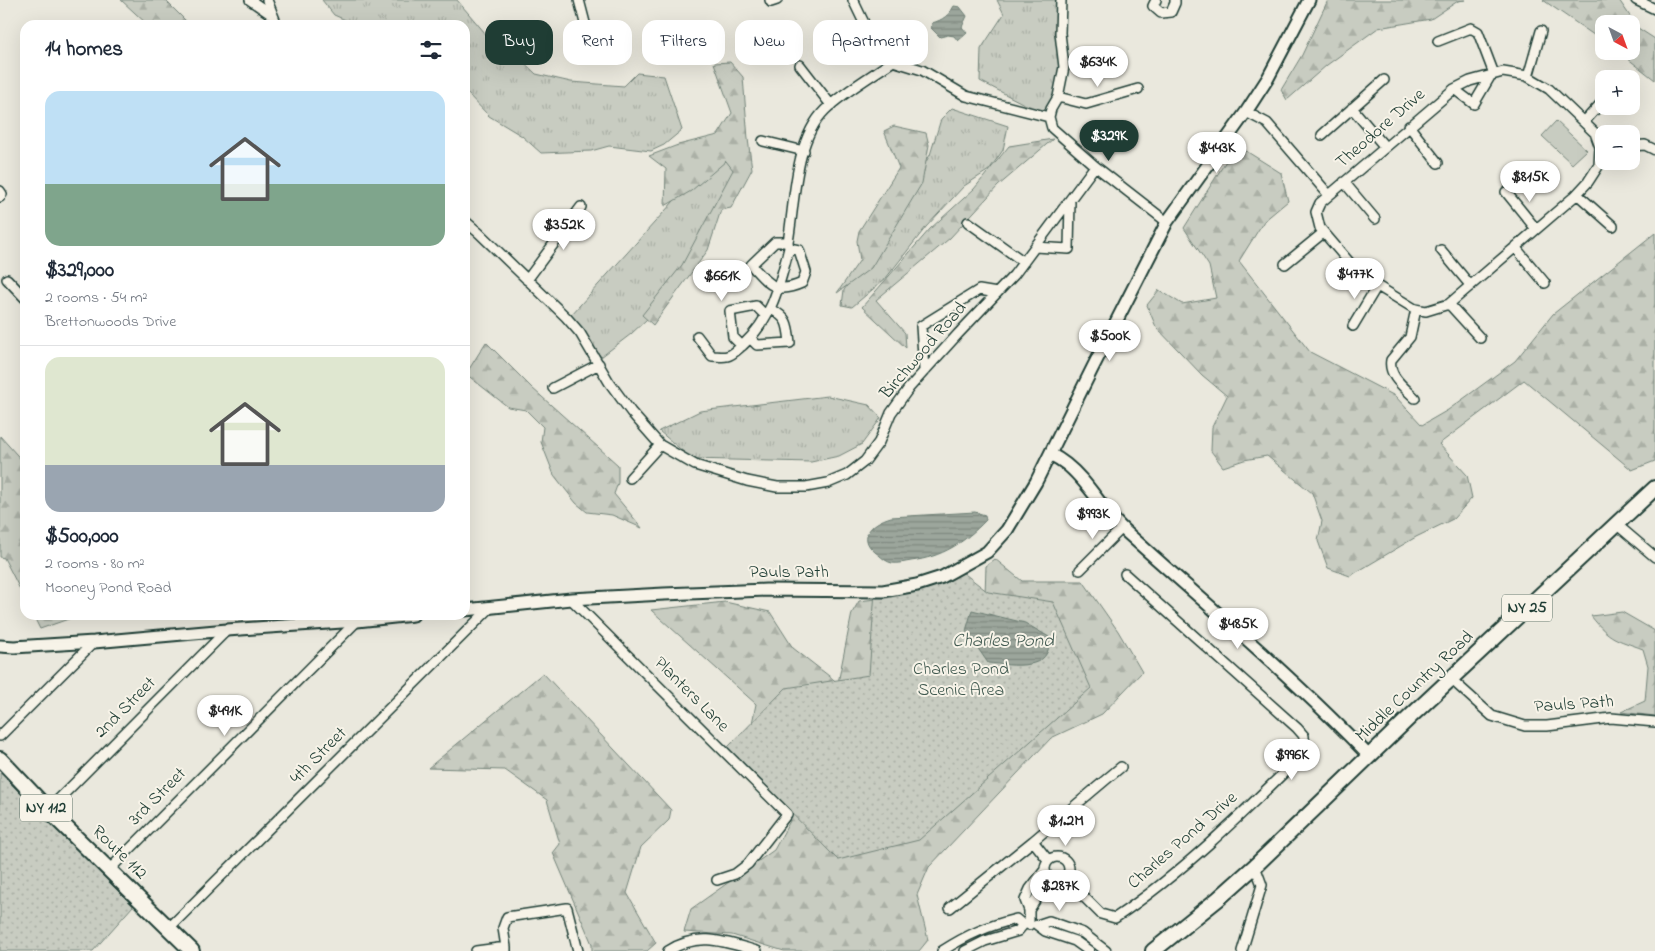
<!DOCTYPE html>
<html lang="en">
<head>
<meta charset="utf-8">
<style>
  :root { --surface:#fff; --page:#f2f2f3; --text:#1f2937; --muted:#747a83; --line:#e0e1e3; --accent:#1f3d34 }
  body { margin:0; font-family:"Indie Flower",sans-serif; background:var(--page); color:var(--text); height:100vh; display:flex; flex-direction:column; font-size:19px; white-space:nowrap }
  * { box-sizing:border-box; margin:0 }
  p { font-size:16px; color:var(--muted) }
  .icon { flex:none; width:28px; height:28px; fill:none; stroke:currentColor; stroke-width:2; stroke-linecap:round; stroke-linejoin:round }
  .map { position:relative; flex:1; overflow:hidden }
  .drawer { position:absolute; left:20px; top:20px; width:450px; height:600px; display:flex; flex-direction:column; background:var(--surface); border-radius:15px; box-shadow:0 5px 20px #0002 }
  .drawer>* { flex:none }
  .banner { position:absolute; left:485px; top:20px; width:475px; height:45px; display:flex; gap:10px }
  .needle { width:32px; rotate:139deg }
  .controls { position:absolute; left:1595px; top:15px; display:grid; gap:10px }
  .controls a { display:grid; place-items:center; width:45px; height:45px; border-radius:10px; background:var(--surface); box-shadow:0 5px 20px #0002; font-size:25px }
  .price { position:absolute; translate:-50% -42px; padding:0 11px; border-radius:18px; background:#fff; color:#222; font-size:16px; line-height:32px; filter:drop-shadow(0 1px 2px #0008) }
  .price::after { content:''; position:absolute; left:50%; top:30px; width:15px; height:11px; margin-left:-8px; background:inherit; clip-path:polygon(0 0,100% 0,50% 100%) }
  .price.current { background:var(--accent); color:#fff }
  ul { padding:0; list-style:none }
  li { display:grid; align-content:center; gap:10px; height:265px; padding:0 25px }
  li+li { border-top:1px solid var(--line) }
  li span { display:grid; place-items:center; height:155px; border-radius:15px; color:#555 }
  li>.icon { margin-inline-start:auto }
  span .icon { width:90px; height:90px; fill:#fffc; stroke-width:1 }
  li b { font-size:21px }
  h2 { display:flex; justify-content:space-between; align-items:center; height:60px; padding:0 25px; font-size:21px }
  .pill { padding:0 18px; border-radius:15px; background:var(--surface); box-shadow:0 5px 20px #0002; font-size:18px; line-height:45px }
  .pill.current { background:var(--accent); color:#fff }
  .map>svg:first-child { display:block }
</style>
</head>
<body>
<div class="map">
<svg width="1655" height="951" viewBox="0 0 1655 951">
  <defs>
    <pattern id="grass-tufts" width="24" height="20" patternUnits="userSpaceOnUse" patternTransform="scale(1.25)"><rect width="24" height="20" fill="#c8ccc1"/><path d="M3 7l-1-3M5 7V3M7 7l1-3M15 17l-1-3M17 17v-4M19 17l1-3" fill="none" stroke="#abb0a6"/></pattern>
    <pattern id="forest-firs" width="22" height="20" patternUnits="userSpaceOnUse" patternTransform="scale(1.25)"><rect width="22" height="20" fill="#c8ccc1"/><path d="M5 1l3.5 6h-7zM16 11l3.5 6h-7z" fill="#abb0a6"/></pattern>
    <pattern id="park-dots" width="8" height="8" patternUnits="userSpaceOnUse" patternTransform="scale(1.25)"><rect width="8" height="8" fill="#c8ccc1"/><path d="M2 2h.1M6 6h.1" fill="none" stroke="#abb0a6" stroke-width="1.8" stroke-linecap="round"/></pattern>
    <pattern id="water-rules" width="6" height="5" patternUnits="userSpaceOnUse" patternTransform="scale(1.25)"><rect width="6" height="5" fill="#9ca69c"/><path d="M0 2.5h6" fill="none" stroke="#7f8880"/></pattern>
  </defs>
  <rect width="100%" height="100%" fill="#eae8dd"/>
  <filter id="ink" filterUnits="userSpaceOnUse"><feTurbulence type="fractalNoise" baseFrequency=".02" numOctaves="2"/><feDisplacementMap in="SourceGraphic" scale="10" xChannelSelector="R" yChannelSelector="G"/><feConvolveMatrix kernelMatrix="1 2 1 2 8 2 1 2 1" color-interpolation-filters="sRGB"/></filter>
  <g filter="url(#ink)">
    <!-- grass -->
    <path fill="url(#grass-tufts)" stroke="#74847a" d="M322 0H457L491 40 510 49 536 74 571 82 624 86 637 73 664 76 682 130 664 145 651 151 609 146 591 151 541 153 522 136 489 116 465 91V25H357L334 15Z
      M997 0H1061L1064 67 1049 117 980 81 981 49 1004 14Z
      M952 108 1008 126 1003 150 989 170 964 186 926 227 886 278 852 307 842 305 844 290 876 245 930 155 941 119Z
      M725 150 740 164 663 304 631 334 601 357 571 315 711 160Z
      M828 396 869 405 881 418 862 444 839 456 811 462 692 459 659 431 700 411Z"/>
    <!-- forest -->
    <path fill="url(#forest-firs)" stroke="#74847a" d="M121 0H165L190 25H148Z
      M1328 0H1465L1458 1 1431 19 1378 28 1327 65 1287 100 1281 90 1302 55Z
      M1543 0H1619L1638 28 1655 39V80L1618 51H1631V24H1604V42Z
      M730 62 743 77 748 139 752 169 731 208 721 210 708 250 653 325 642 315 682 265 733 170 726 161 691 191 665 206 666 169 649 156 678 145 718 135 732 113 714 63Z
      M894 126 926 133 929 145 922 183 871 268 837 293 860 260 857 241 859 231 899 168 884 131Z
      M1053 139 998 186 950 238 876 300 905 333 906 348 862 307 930 229 974 189 1009 146Z
      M1246 151 1281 173 1288 201 1264 221 1239 261 1310 352 1395 396 1422 425 1448 410 1515 361 1553 314 1655 233V461L1632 470 1524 380 1439 444 1467 475 1472 498 1453 519 1416 537 1350 576 1328 568 1318 541 1322 521 1312 493 1267 456 1244 460 1223 467 1211 451 1212 427 1227 396 1202 375 1156 327 1147 305 1159 290 1182 304 1216 298 1209 266 1184 228 1226 161Z
      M486 342 532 388 618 465V483L614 494 642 528 612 515 587 512 576 503 554 475 541 442 543 427 526 410 508 407 466 374Z
      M0 436 25 464V599L4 558 0 557Z
      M995 559 1022 581H1083L1118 631 1142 672 1102 714 1051 738 929 867 917 895 928 940 919 951H784L732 935 684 932 691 909 774 850 790 821V810L748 743 756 704 651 610 725 602 770 612 793 648 838 683 852 613 859 601 918 594H985L986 566Z
      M1622 612 1655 631V716L1621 712 1645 701 1648 666 1643 649C1616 639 1610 640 1591 616Z
      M33 615H74V617L40 629Z
      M543 673 671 810 669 820 641 847 627 893 656 943 647 951H592V944L553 853 560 844 547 800 505 770 428 768Z"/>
    <!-- park -->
    <path fill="url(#park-dots)" stroke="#74847a" d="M961 571 988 592 1053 602 1091 688 919 840 838 860 727 748 786 688 869 675 875 591Z
      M0 773 133 906 93 951H0Z"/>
    <!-- pitch -->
    <path fill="#c8ccc1" stroke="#74847a" d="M1556 121 1587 150 1572 164 1542 136Z"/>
    <!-- water -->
    <path fill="url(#water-rules)" stroke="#6a7c72" d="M954 6 960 7 967 16 962 27 967 33 958 41 954 36 948 35 940 37 931 28 932 23C943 20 949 15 954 6Z
      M975 512 985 515 986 520C964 543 942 557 911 561 905 562 897 564 892 563 887 562 882 558 879 555 855 539 870 523 891 517Z
      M972 610 1025 623 1049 637C1053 673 1012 665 988 663L966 631Z"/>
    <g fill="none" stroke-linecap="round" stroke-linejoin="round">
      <defs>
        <path id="minor" d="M250 0 272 15
          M267 0 277 25
          M579 0 585 23
          M770 0 771 2 777 0
          M853 0 866 27 893 61 922 70 966 96 1049 117
          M1061 0 1060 33 1064 67 1058 97 1051 109 1049 117 1052 128 1095 166 1167 222
          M1156 0 1153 6 1161 13 1171 12 1175 3V0
          M1636 0 1655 9
          M1438 41 1471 28 1478 32 1494 74
          M800 65 831 105
          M1503 72 1527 76 1549 89 1595 133 1600 147 1599 165 1588 182 1575 196 1449 304 1426 311 1415 309 1361 276 1320 228 1316 212 1320 203 1454 89 1470 81Z
          M1528 77 1541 31
          M1454 89 1474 104 1491 75
          M1058 97 1086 104 1138 89
          M1352 108 1385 147
          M1246 112 1267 123 1329 195
          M1584 122 1604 100
          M1409 126 1438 163
          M1322 135 1384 80
          M763 141 804 151
          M1631 146 1645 145 1655 150
          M1344 182 1375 219
          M0 191 2 194 0 197
          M1506 192 1536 229
          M1577 194 1613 226
          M465 221 479 233 566 317 580 333 609 382 631 412 660 445 695 465 747 481 777 487H806L828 483 847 475 865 461 879 442 891 413 909 388 958 334 1014 275 1095 166
          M968 222 1024 262
          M788 242H775L751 265C769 284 775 295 802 283L806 272 799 250 789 248
          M1035 247 1069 249 1070 200
          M1515 247 1545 283
          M1441 250 1470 285
          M1285 264 1323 233
          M7 279 25 298
          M527 280 581 207
          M1449 304 1480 338
          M1353 326 1377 286
          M697 336 712 356C717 356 723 357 727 356 733 355 739 348 743 345 773 317 779 286 789 248L788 242C795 202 794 141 825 110 842 93 873 75 893 61
          M750 338 757 345 790 343C788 324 788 318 771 309
          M742 346 733 337 730 311 756 306 766 316
          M924 370 921 326 979 290 997 293
          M553 388 599 364
          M1415 398C1404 387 1388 376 1391 360L1410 337 1416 309
          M630 478 660 445
          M1615 523 1655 557
          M1080 570 1122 528
          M571 599 787 814 748 864 735 874 717 880
          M323 615 330 622
          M1451 679 1492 716 1525 726H1547L1611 718 1655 722
          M0 736 94 642
          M48 810 227 630
          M1045 869a12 12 0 1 1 24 0a12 12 0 1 1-24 0Z
          M1048 860 1033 841 1121 767
          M110 869 357 621
          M1065 878 1101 914 1115 918C1184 872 1246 810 1305 752L1304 736 1297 728 1125 574
          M950 908 1033 841
          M1029 910 1038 896 1051 881
          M1029 925V910L1025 900 1030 889 1044 871
          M169 928 491 607
          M506 947 503 928 507 917 567 908 578 951
          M476 951 506 947V951
          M668 951C699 931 725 942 757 951
          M942 951C967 935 987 926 1016 919L1023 925 1018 931 985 941 965 951
          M1089 951 1075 941 1045 931 1037 925 1049 921 1083 933 1106 951
          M1242 951 1262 885 1255 866"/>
        <path id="tertiary" d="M1050 454C1056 457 1061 460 1066 464 1089 482 1102 510 1124 530 1206 604 1292 676 1369 756
          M465 610 571 599 664 594 766 590 883 591 917 585 942 577 987 552 1007 530 1036 482 1092 369 1167 222 1246 112 1268 78 1309 0
          M0 646 14 647 94 642 227 630 357 621 413 615"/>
        <path id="primary" d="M0 759 52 814 192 951
          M1153 951 1218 899 1255 866 1412 715 1655 488"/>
      </defs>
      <!-- minor casing -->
      <use href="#minor" stroke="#1f3d34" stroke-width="12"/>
      <!-- tertiary casing -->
      <use href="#tertiary" stroke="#1f3d34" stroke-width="15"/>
      <!-- primary casing -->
      <use href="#primary" stroke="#1f3d34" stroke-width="18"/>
      <!-- minor -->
      <use href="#minor" stroke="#f7f3e8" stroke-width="9"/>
      <!-- tertiary -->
      <use href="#tertiary" stroke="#f7f3e8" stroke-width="11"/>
      <!-- primary -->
      <use href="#primary" stroke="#f7f3e8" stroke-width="14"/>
    </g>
  </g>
  <g text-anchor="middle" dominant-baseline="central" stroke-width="4" stroke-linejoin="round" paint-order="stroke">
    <!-- shield labels -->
    <g fill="#f7f3e8" stroke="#60746a" stroke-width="1">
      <rect x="1502" y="594.5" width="50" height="27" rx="4"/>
      <rect x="20" y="794.5" width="52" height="27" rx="4"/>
    </g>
    <g font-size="16" font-weight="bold" fill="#1f3d34">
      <text x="1527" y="608">NY 25</text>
      <text x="46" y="808">NY 112</text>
    </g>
    <!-- street labels -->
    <g font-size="18" fill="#1f3d34" stroke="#f7f3e8">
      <text transform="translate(1381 129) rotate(-41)">Theodore Drive</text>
      <text transform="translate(924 351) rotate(-49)">Birchwood Road</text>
      <text x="789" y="573">Pauls Path</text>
      <text transform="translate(1415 687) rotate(-43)">Middle Country Road</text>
      <text transform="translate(691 695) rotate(45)">Planters Lane</text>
      <text transform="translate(1574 705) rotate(-4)">Pauls Path</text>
      <text transform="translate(126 708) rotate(-45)">2nd Street</text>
      <text transform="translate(319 756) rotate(-45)">4th Street</text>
      <text transform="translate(158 797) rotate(-45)">3rd Street</text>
      <text transform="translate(1183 841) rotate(-41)">Charles Pond Drive</text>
      <text transform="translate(119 853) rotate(44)">Route 112</text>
    </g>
    <!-- park labels -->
    <g font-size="18" fill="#415a50" stroke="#f7f3e8">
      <text x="961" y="670">Charles Pond<tspan x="961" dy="21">Scenic Area</tspan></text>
    </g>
    <!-- water labels -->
    <g font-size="19" font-style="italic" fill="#445c53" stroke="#f7f3e8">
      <text x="1003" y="641">Charles Pond</text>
    </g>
  </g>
</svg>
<div class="controls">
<a><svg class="needle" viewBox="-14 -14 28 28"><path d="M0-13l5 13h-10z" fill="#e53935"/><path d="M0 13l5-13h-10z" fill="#747a83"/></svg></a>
<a>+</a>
<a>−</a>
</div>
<b class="price" style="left:1098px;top:88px">$634K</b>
<b class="price current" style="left:1109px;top:162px">$329K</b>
<b class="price" style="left:1217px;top:174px">$443K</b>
<b class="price" style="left:1530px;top:203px">$815K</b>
<b class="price" style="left:564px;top:251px">$352K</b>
<b class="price" style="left:1355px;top:300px">$477K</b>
<b class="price" style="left:722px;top:302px">$661K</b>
<b class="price" style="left:1110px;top:362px">$500K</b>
<b class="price" style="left:1093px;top:540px">$993K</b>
<b class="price" style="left:1238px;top:650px">$485K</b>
<b class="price" style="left:225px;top:737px">$491K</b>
<b class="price" style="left:1292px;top:781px">$996K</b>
<b class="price" style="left:1066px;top:847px">$1.2M</b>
<b class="price" style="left:1060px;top:912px">$287K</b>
<div class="banner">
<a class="pill current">Buy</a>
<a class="pill">Rent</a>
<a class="pill">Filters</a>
<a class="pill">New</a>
<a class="pill">Apartment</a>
</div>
<section class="drawer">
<h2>14 homes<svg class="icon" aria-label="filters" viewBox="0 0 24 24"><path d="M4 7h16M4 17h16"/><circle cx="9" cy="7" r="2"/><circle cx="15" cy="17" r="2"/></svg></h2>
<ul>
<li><span style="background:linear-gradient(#bfe0f5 60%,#7fa58c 0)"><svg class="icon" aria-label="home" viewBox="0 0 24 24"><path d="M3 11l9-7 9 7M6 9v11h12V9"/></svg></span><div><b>$329,000</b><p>2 rooms · 54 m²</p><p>Brettonwoods Drive</p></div></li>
<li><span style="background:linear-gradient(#dfe7d0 70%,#9aa5b1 0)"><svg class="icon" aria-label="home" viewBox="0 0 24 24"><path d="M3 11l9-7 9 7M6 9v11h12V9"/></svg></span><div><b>$500,000</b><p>2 rooms · 80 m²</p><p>Mooney Pond Road</p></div></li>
</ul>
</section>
</div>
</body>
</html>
